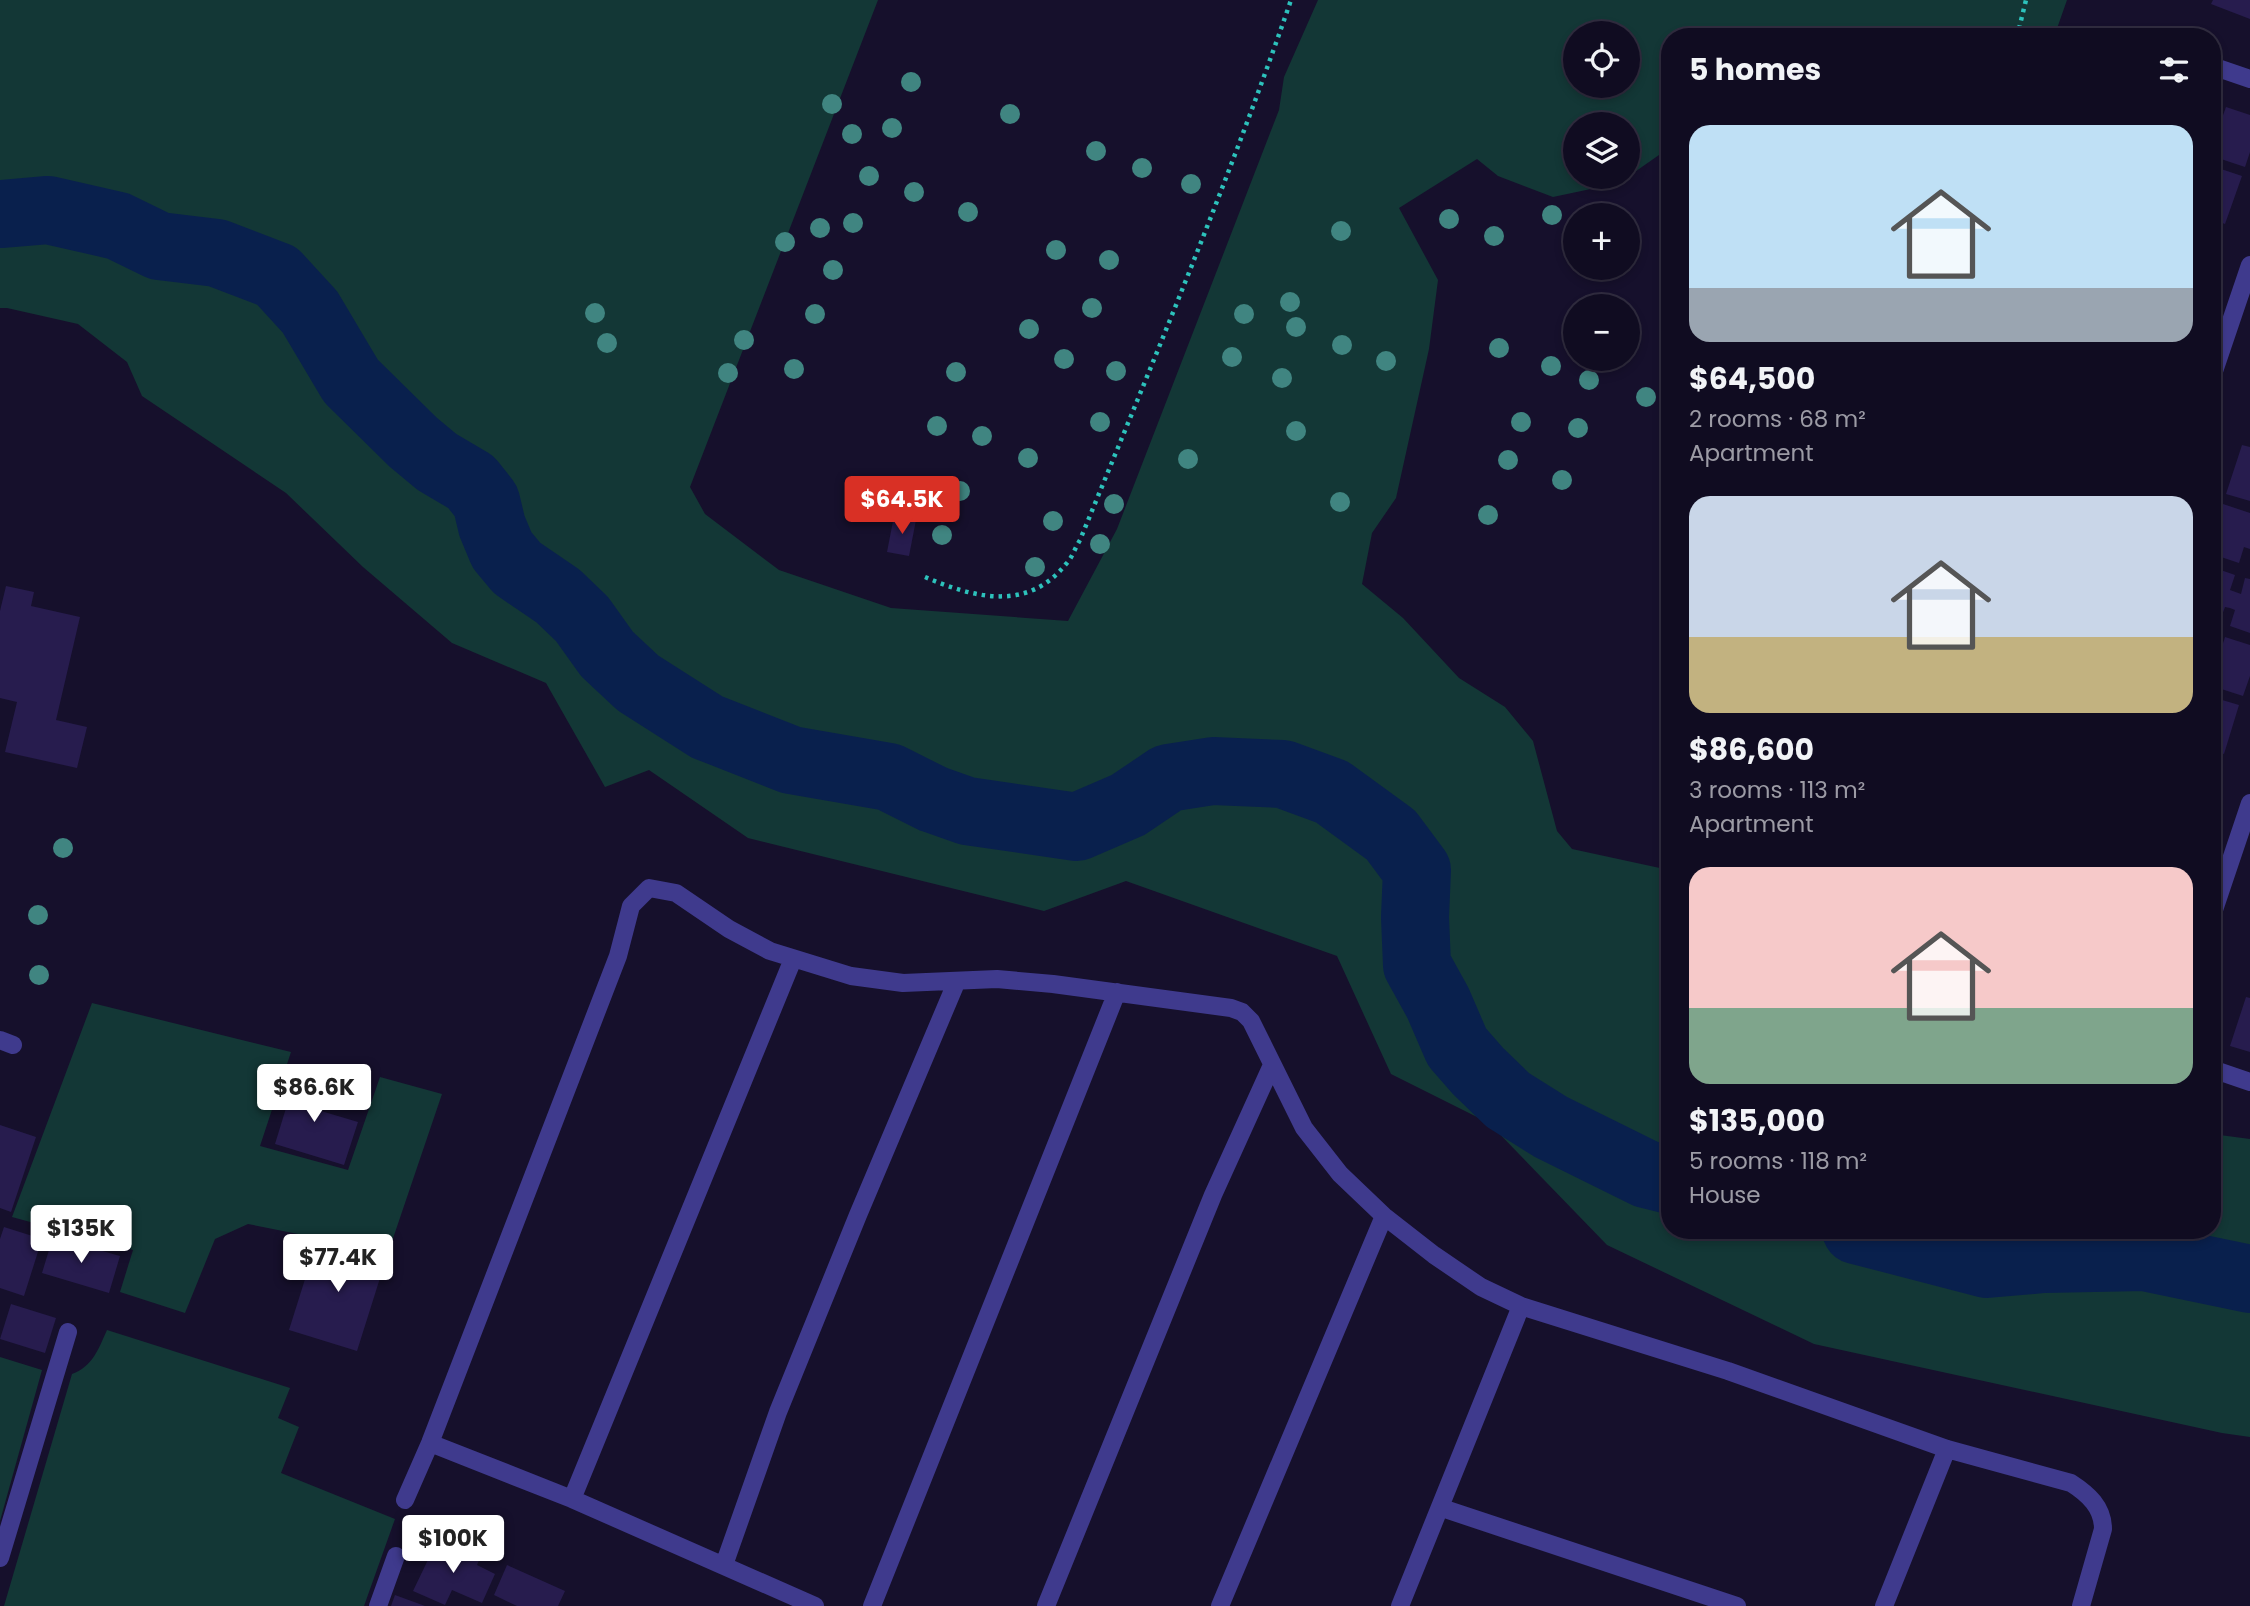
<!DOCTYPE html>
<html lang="en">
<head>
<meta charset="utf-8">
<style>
  :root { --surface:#100c21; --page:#19152a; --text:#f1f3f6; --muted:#9c9ba5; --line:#302c3f; --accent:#d93025 }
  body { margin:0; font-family:Poppins,sans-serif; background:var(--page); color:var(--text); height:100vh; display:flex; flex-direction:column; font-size:26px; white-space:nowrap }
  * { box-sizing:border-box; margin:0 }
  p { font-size:23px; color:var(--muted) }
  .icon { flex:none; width:38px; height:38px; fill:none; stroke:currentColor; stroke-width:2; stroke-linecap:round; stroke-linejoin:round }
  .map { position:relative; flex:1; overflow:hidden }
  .details { position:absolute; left:1661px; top:28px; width:560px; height:1211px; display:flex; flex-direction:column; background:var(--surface); border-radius:28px; box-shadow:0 4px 10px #0003,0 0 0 2px var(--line) }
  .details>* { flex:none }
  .tools { position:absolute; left:1563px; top:21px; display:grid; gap:14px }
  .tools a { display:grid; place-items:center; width:77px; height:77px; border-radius:50%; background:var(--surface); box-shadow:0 4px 10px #0003,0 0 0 2px var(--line); font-size:35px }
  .price { position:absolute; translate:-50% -60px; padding:0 16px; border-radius:7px; background:#fff; color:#222; font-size:23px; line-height:46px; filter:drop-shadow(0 2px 4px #0008) }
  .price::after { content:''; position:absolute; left:50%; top:42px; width:21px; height:16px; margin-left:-10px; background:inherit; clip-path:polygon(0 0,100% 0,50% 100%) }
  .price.current { background:var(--accent); color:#fff }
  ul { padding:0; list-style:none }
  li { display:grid; align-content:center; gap:14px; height:371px; padding:0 28px }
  li span { display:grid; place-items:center; height:217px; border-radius:21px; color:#555 }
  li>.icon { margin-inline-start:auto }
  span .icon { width:126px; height:126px; fill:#fffc; stroke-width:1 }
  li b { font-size:30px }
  h2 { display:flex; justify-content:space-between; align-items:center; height:84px; padding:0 28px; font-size:30px }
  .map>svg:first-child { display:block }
</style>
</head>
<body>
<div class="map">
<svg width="2250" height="1606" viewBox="0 0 2250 1606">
  <rect width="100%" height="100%" fill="#16102c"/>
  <!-- green -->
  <path fill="#133736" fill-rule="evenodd" d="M0 0H878L690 487 705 514 779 570 891 608 1068 621 1117 529 1279 110 1284 77 1318 0H2067L2054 37H1670L1669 148 1619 183 1553 197 1498 176 1477 159 1399 208 1438 280 1429 349 1396 498 1372 533 1362 584 1403 618 1459 678 1505 707 1533 741 1557 831 1572 849 1669 870 1670 1230H2212V1134L2250 1139V1437L2222 1433 1814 1344 1607 1245 1489 1123 1391 1074 1337 956 1126 881 1044 911 748 838 649 770 605 787 546 683 452 643 363 567 286 493 142 396 127 362 78 324 7 308H0ZM1628 33V86H1575V33ZM1628 124V177H1575V124Z
    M92 1003 291 1052 260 1146 348 1170 380 1077 442 1094 386 1259 318 1238 248 1224 215 1239 185 1313 120 1292 133 1250 12 1217Z
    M107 1330 290 1388 278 1418 299 1427 281 1473 395 1519 364 1606H4L72 1374C93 1366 98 1350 107 1330Z
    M0 1357 42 1370 0 1521Z"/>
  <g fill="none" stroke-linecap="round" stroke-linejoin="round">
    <!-- river -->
    <path stroke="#09204d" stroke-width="68" d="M0 214 48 210 118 226 159 246 217 253 277 276 310 312 351 381 413 442 437 462 471 482 486 501 492 526 502 550 517 568 558 596 582 619 607 654 638 683 707 727 791 760 889 777 933 799 967 811 1077 827 1128 805 1168 778 1213 771 1283 774 1332 792 1391 835 1417 870 1415 917 1417 965 1438 1003 1457 1047 1478 1071 1508 1100 1551 1127 1646 1174 1670 1180
      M1856 1230 1987 1264 2044 1259 2144 1257 2250 1279"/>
  </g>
  <!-- building -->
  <path fill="#271c4e" d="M2213 0H2250V19L2211 4Z
    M2226 107 2250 115V152L2245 167 2212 156V146Z
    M2212 166 2242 176 2225 224 2212 219Z
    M2212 234 2223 238 2212 269Z
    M2242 445 2250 447V501L2226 494Z
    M2220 503 2250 513V549L2244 547 2239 563 2212 554V530Z
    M894 516 916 520 909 556 887 552Z
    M2212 567 2235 575 2230 590 2241 594 2245 578 2250 579V633L2230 626 2235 610 2230 608 2225 607 2219 623 2212 621Z
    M6 586 34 592 31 606 80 617 56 720 87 727 77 768 5 752 17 702 0 698V611Z
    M2225 637 2250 645V676L2243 696 2212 686 2215 670 2212 669V650L2220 653Z
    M2212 697 2239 705 2224 754 2212 750Z
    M2246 997 2250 998V1052L2230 1046Z
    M298 1069 321 1076 311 1108 358 1122 344 1165 275 1144Z
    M0 1125 36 1137 11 1212 0 1208Z
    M4 1227 42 1239 24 1296 0 1288V1239Z
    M53 1237 120 1256 109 1293 42 1273Z
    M318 1238 386 1259 357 1351 289 1330Z
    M11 1304 56 1318 45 1353 0 1339Z
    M438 1539 480 1558 477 1565 495 1574 482 1603 452 1590 445 1605 413 1591Z
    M507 1565 565 1591 558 1606H517L494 1595Z
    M395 1595 425 1606H391Z"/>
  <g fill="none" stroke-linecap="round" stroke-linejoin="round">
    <!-- path -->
    <path stroke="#2dc2bc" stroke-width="4.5" stroke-dasharray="3.5 5" stroke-linecap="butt" d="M2017 37 2026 0
      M925 577C974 598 1028 612 1066 564 1072 558 1075 548 1080 540 1153 362 1228 183 1291 0"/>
    <!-- lane -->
    <path stroke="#3f3a8d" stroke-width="18" d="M0 1558 68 1332
      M378 1606 396 1556"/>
    <!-- street -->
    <path stroke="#3f3a8d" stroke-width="18" d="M2212 66 2250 79
      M2212 377 2250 265
      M2212 916 2250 803
      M0 1040 13 1045
      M2212 1069 2250 1082
      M430 1443 572 1499 815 1606
      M572 1499 793 959
      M405 1500 430 1443 618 956 631 906 649 888 676 893 729 929 770 951 851 976 903 983 997 979 1053 984 1231 1008 1242 1012 1251 1021 1304 1128 1340 1174 1384 1216 1434 1255 1481 1287 1521 1306 1728 1371 1947 1449 2071 1483C2088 1494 2103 1507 2103 1529L2081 1606
      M1442 1508 1737 1606
      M724 1565 778 1412 858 1215 956 983
      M872 1606 1117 992
      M1046 1606 1213 1195 1272 1065
      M1220 1606 1384 1216
      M1400 1606 1521 1306
      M1884 1606 1947 1449"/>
  </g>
  <!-- trees -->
  <g fill="#408581">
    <circle cx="911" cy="82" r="10"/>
    <circle cx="832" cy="104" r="10"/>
    <circle cx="1010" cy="114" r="10"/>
    <circle cx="892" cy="128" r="10"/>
    <circle cx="852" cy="134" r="10"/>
    <circle cx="1096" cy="151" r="10"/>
    <circle cx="1142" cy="168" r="10"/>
    <circle cx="869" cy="176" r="10"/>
    <circle cx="1191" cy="184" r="10"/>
    <circle cx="914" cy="192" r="10"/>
    <circle cx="968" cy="212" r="10"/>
    <circle cx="1552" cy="215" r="10"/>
    <circle cx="1449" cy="219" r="10"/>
    <circle cx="853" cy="223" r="10"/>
    <circle cx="820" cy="228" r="10"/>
    <circle cx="1341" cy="231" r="10"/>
    <circle cx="1494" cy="236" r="10"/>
    <circle cx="785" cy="242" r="10"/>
    <circle cx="1056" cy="250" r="10"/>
    <circle cx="1109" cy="260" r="10"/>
    <circle cx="833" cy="270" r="10"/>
    <circle cx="1290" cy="302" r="10"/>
    <circle cx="1092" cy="308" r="10"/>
    <circle cx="595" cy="313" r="10"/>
    <circle cx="815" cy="314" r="10"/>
    <circle cx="1244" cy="314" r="10"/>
    <circle cx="1296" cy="327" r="10"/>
    <circle cx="1029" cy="329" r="10"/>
    <circle cx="744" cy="340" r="10"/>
    <circle cx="607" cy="343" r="10"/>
    <circle cx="1342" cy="345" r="10"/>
    <circle cx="1499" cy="348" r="10"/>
    <circle cx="1232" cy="357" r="10"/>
    <circle cx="1064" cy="359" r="10"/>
    <circle cx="1386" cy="361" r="10"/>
    <circle cx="1551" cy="366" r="10"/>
    <circle cx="794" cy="369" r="10"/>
    <circle cx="1116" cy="371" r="10"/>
    <circle cx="956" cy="372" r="10"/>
    <circle cx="728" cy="373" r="10"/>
    <circle cx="1282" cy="378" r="10"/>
    <circle cx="1589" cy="380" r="10"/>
    <circle cx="1646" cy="397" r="10"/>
    <circle cx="1100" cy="422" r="10"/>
    <circle cx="1521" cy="422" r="10"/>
    <circle cx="937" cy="426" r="10"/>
    <circle cx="1578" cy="428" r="10"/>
    <circle cx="1296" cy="431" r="10"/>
    <circle cx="982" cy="436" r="10"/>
    <circle cx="1028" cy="458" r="10"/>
    <circle cx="1188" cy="459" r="10"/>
    <circle cx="1508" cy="460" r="10"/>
    <circle cx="1562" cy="480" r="10"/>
    <circle cx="960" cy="491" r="10"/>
    <circle cx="1340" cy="502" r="10"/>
    <circle cx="1114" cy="504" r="10"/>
    <circle cx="1488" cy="515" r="10"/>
    <circle cx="1053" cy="521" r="10"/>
    <circle cx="942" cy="535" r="10"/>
    <circle cx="1100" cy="544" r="10"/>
    <circle cx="1035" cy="567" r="10"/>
    <circle cx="63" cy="848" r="10"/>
    <circle cx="38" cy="915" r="10"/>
    <circle cx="39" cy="975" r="10"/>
  </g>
</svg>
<div class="tools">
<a><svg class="icon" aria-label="locate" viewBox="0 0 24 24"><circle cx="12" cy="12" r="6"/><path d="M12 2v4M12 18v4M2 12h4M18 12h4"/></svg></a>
<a><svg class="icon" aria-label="layers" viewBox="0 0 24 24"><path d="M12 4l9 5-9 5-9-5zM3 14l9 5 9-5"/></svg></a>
<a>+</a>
<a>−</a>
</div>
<b class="price current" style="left:902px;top:536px">$64.5K</b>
<b class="price" style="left:314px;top:1124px">$86.6K</b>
<b class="price" style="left:81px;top:1265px">$135K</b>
<b class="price" style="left:338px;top:1294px">$77.4K</b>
<b class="price" style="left:453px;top:1575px">$100K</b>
<section class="details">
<h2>5 homes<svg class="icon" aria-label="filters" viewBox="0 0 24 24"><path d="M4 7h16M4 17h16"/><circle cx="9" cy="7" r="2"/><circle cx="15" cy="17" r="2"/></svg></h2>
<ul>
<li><span style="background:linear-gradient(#bfe0f5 75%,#9aa5b1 0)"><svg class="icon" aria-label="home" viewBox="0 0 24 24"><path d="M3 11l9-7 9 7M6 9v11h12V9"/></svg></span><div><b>$64,500</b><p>2 rooms · 68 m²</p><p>Apartment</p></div></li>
<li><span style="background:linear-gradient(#c9d6e8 65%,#c2b280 0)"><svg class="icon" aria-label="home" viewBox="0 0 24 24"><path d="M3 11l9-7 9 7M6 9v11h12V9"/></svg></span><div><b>$86,600</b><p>3 rooms · 113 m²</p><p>Apartment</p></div></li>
<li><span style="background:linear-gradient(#f6c9c9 65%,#7fa58c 0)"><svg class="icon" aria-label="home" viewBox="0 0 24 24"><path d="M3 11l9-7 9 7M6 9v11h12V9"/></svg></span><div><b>$135,000</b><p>5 rooms · 118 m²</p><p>House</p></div></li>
</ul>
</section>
</div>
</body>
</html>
